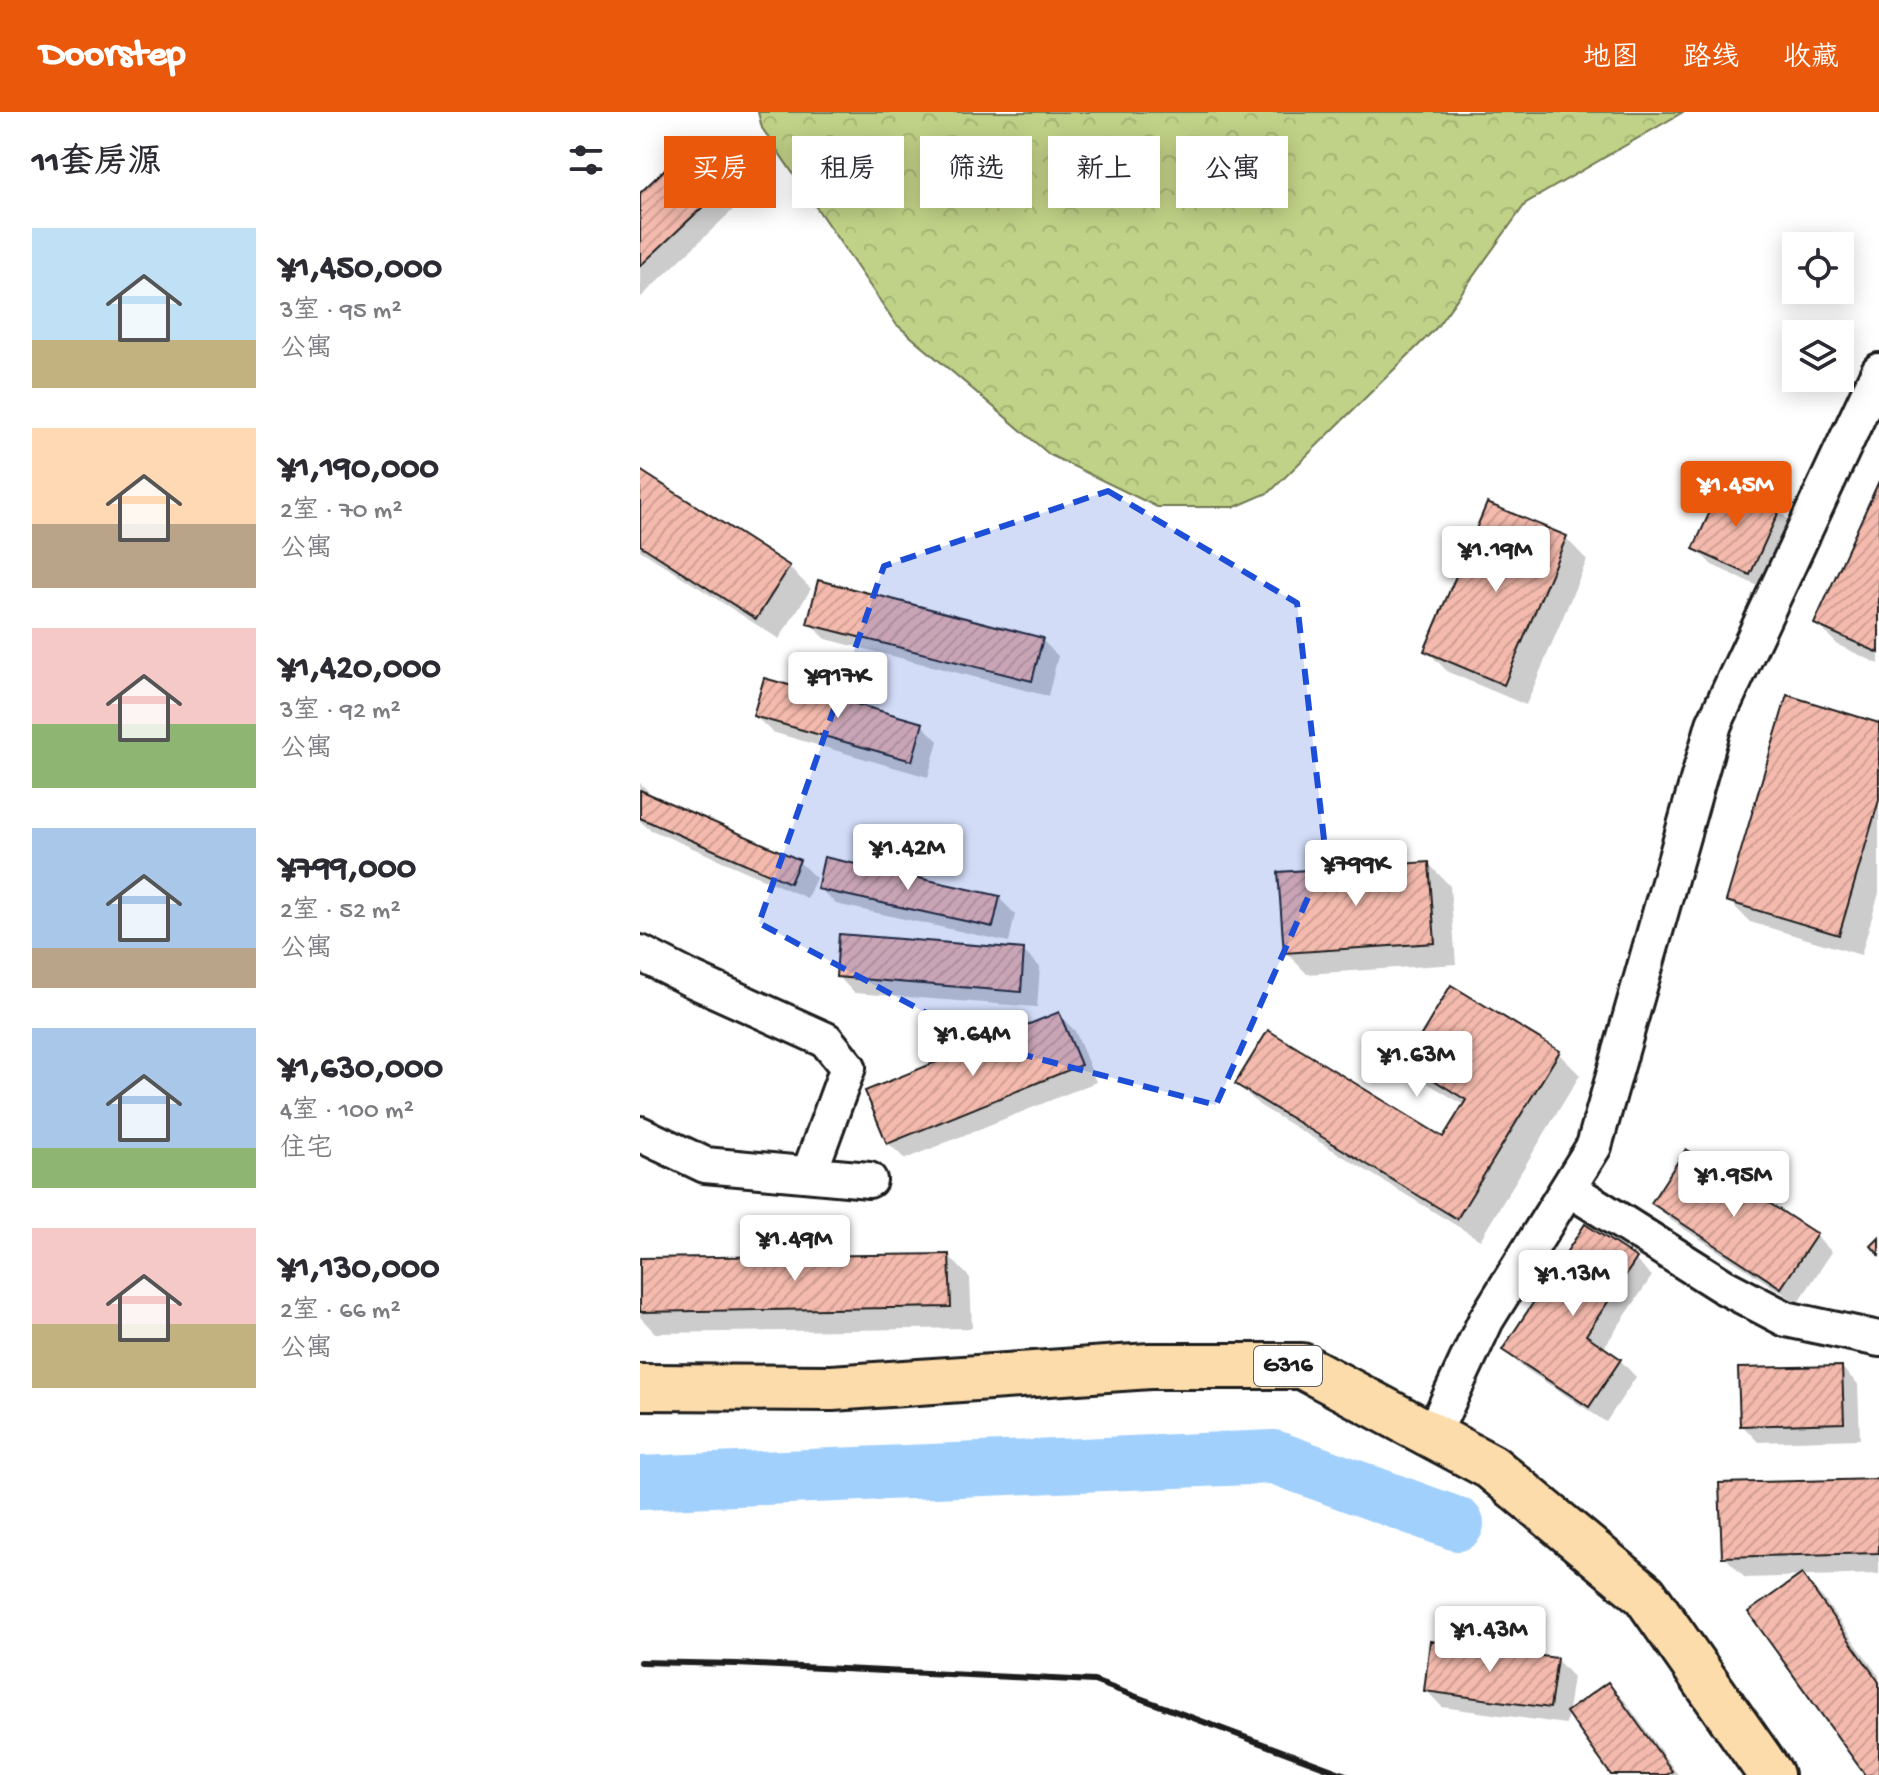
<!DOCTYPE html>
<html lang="zh">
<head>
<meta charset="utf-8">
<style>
  :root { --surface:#fff; --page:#f7f7f7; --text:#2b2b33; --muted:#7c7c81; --accent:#ea580c }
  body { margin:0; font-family:"Gochi Hand","LXGW WenKai TC",sans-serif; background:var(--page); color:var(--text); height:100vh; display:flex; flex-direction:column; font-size:30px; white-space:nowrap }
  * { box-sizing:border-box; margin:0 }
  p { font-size:26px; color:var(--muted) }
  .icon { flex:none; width:44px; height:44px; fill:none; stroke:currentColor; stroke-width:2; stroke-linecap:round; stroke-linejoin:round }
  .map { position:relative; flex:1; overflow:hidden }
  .panel { display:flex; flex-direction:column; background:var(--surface); width:640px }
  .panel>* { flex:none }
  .hud { position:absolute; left:24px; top:24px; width:760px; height:72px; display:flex; gap:16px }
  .controls { position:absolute; left:1142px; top:120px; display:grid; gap:16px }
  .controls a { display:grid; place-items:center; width:72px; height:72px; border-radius:0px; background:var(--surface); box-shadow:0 4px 20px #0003; font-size:40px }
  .price { position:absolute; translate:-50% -68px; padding:0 18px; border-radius:8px; background:#fff; color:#222; font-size:26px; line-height:52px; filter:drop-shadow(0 2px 4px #0008) }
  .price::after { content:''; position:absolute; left:50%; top:48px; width:24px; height:18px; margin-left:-12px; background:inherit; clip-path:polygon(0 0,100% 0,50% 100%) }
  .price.selected { background:var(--accent); color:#fff }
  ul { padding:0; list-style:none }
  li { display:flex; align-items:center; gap:24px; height:200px; padding:0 32px }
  li span { display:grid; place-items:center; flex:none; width:224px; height:160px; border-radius:0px; color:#555 }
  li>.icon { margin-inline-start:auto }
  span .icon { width:96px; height:96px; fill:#fffc; stroke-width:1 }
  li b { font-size:34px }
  h2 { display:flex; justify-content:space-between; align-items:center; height:96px; padding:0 32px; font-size:34px }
  .tag { padding:0 28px; border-radius:0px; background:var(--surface); box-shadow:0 4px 20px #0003; font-size:28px; line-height:72px }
  .tag.selected { background:var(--accent); color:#fff }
  header { display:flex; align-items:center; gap:48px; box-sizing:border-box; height:112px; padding:0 40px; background:var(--accent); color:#fff }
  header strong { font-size:38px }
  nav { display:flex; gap:44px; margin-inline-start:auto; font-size:28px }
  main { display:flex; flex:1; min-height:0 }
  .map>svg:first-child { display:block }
</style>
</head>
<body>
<header>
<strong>Doorstep</strong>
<nav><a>地图</a><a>路线</a><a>收藏</a></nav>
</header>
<main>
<section class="panel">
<h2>11套房源<svg class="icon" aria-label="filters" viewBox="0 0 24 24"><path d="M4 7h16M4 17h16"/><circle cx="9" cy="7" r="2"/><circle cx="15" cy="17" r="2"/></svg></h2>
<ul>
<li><span style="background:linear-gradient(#bfe0f5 70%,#c2b280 0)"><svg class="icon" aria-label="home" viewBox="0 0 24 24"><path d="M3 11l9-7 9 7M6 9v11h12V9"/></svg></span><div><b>¥1,450,000</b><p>3室 · 95 m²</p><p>公寓</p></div></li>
<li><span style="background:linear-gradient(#ffd9b3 60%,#b9a48a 0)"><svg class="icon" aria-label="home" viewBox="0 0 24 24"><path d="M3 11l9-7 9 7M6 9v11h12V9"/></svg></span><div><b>¥1,190,000</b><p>2室 · 70 m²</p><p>公寓</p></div></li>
<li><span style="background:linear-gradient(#f6c9c9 60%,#8fb573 0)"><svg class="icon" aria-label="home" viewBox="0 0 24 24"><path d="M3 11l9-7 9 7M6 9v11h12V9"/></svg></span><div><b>¥1,420,000</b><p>3室 · 92 m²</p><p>公寓</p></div></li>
<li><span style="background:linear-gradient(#a9c7e8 75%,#b9a48a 0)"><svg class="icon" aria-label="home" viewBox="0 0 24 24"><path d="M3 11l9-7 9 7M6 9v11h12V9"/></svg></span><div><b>¥799,000</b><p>2室 · 52 m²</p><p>公寓</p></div></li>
<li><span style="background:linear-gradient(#a9c7e8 75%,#8fb573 0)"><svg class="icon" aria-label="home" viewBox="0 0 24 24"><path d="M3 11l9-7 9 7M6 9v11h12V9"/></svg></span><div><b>¥1,630,000</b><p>4室 · 100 m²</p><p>住宅</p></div></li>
<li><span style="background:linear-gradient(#f6c9c9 60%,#c2b280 0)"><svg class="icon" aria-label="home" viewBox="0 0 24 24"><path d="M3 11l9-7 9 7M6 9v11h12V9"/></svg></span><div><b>¥1,130,000</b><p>2室 · 66 m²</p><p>公寓</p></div></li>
</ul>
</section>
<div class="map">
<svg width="1239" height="1663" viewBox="0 0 1239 1663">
  <defs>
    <pattern id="forest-crowns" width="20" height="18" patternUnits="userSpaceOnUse" patternTransform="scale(2)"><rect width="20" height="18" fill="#c0d287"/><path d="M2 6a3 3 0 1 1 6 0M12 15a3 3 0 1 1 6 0" fill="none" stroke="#a4b474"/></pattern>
    <pattern id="building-hatch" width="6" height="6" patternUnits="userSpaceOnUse" patternTransform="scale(2)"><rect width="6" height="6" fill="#f4baad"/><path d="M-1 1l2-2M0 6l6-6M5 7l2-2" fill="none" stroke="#d19f94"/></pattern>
  </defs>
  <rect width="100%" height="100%" fill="#fff"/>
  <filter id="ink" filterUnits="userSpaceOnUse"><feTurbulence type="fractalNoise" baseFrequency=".0125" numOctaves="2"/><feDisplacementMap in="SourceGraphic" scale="16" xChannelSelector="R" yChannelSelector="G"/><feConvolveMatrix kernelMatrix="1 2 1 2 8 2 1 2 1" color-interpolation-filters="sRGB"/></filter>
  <g filter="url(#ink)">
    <!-- forest -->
    <path fill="url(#forest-crowns)" stroke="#6e7752" stroke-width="2" d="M118 0H1043L886 91 796 216 630 380 595 395H517L410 343 256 212 122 16Z"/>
    <!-- shadow -->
    <path fill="#0003" d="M62 57 97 94 0 186V84Z
      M0 360 149 455 171 477 139 527 0 438Z
      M1239 374V552L1198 533 1177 512Z
      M1139 398 1155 415 1127 478 1072 453 1055 436Z
      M926 426 947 448 886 593 808 560 787 539Z
      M169 511 402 528 418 544 408 584 186 527Z
      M115 604 282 613 298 629 288 665 132 620Z
      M1239 613V781L1221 843 1110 810 1088 788Z
      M0 671 11 682 10 684 159 750 176 766 167 786 9 717 0 709Z
      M789 752 810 774 816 852 667 862 646 840Z
      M179 776 359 786 375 802 369 830 196 792Z
      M383 839 400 855 397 895 214 881 198 864Z
      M419 903 435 919 456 970 265 1047 248 1031Z
      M918 941 940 963 840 1128 619 993 598 972 803 1028 824 993 789 972 767 950Z
      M1013 1090 1176 1124 1192 1140 1158 1191 1029 1107Z
      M309 1144 330 1166 332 1216 15 1221 0 1205V1148Z
      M995 1148 1012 1164 963 1237 980 1248 996 1265 966 1310 881 1254 864 1238Z
      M1202 1256 1218 1272 1220 1327 1118 1330 1102 1313Z
      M1239 1369V1462L1105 1466 1084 1444Z
      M1162 1465 1183 1486 1239 1564V1663H1228Z
      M917 1548 933 1565 926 1612 802 1595 786 1578Z
      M968 1572 985 1589 1038 1663H973Z"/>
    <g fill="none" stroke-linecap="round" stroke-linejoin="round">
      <!-- river -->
      <path stroke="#a2d0fd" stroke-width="54" d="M0 1371 634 1345 817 1412"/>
    </g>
    <!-- building -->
    <path fill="url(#building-hatch)" stroke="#1c1c1c" stroke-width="2" d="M45 38 82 77 0 154V81Z
      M0 358 150 454 116 507 0 433Z
      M1239 369V541L1174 512Z
      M1083 371 1140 397 1110 463 1053 437Z
      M847 391 927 424 864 573 784 539Z
      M178 468 403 526 392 569 167 512Z
      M124 566 283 611 272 649 113 604Z
      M1147 583 1239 611V688L1199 823 1086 789Z
      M0 678 160 748 150 771 0 706Z
      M184 745 360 784 353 815 177 777Z
      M789 750 795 831 644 841 638 760Z
      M199 822 384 837 381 880 196 865Z
      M811 873 920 939 817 1107 595 972 628 918 803 1025 826 988 765 950Z
      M419 900 441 953 247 1032 225 979Z
      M1046 1037 1177 1122 1141 1176 1011 1091Z
      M945 1112 997 1146 946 1223 981 1247 949 1295 862 1238Z
      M1239 1126V1143L1231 1134Z
      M309 1142 311 1195 0 1200V1146Z
      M1202 1254 1204 1311 1100 1314 1098 1256Z
      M1239 1367V1441L1082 1445 1079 1371Z
      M1162 1462 1239 1570V1663H1225L1108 1500Z
      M790 1529 917 1546 910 1596 784 1579Z
      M968 1570 1032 1659 1027 1663H971L926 1600Z"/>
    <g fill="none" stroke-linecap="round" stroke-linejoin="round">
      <defs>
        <path id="minor" d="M0 841 53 868 186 928 208 955 169 1062
          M0 1022 65 1053 229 1068
          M928 1076 1083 1174 1146 1207 1239 1227
          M792 1324 846 1208 954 1034 1074 612 1239 259"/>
        <path id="trunk" d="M0 1275 192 1276 510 1254H662L851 1355 1005 1483 1131 1663"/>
      </defs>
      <!-- minor casing -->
      <use href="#minor" stroke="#1c1c1c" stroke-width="40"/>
      <!-- trunk casing -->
      <use href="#trunk" stroke="#1c1c1c" stroke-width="50"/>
      <!-- minor -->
      <use href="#minor" stroke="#fff" stroke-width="34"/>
      <!-- trunk -->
      <use href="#trunk" stroke="#fddcac" stroke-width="44"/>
      <!-- rail -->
      <path stroke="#1c1c1c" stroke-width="6" d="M0 1550 97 1552 454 1569 706 1663"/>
    </g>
  </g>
  <!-- marked area -->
  <path fill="#1d4ed8" fill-opacity="0.2" stroke="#1d4ed8" stroke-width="6" stroke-dasharray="16 10" stroke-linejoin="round" d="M468 379 657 491 686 745 576 993 346 933 119 811 244 454Z"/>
  <g text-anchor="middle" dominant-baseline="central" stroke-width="6" stroke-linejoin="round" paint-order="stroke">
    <!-- shield labels -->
    <rect fill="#fff" stroke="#606060" stroke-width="2" x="614" y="1234" width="68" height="40" rx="6"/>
    <g font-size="24" font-weight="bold" fill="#1c1c1c">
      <text x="648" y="1254">G316</text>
    </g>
  </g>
</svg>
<div class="controls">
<a><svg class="icon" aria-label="locate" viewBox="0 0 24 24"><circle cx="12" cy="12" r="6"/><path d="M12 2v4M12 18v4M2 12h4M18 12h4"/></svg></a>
<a><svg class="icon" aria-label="layers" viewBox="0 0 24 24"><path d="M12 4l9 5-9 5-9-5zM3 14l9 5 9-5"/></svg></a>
</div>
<b class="price selected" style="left:1096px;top:417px">¥1.45M</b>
<b class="price" style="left:856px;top:482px">¥1.19M</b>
<b class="price" style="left:198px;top:608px">¥917K</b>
<b class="price" style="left:268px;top:780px">¥1.42M</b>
<b class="price" style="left:716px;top:796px">¥799K</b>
<b class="price" style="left:333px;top:966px">¥1.64M</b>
<b class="price" style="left:777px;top:987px">¥1.63M</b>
<b class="price" style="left:1094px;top:1107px">¥1.95M</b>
<b class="price" style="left:155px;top:1171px">¥1.49M</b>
<b class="price" style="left:933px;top:1206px">¥1.13M</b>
<b class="price" style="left:850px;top:1562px">¥1.43M</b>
<div class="hud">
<a class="tag selected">买房</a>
<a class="tag">租房</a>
<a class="tag">筛选</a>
<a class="tag">新上</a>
<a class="tag">公寓</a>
</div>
</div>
</main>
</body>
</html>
